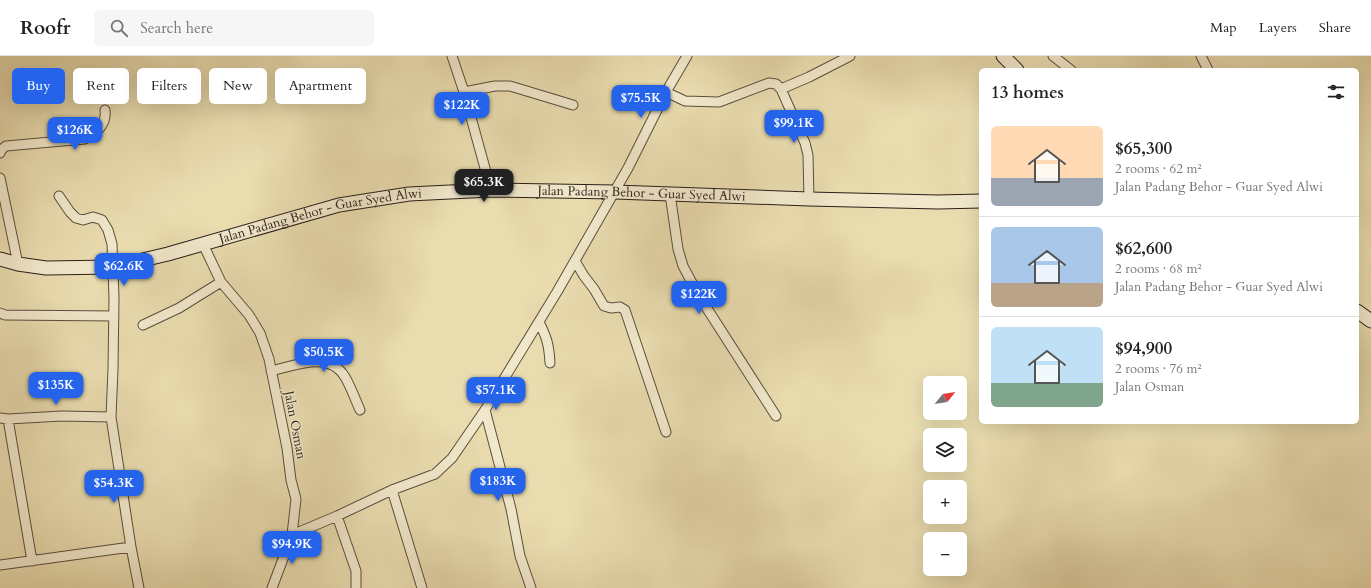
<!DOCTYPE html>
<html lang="en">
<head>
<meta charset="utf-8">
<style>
  :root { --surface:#fff; --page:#f6f6f6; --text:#222; --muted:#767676; --line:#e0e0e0; --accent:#2563eb }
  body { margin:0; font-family:Cardo,serif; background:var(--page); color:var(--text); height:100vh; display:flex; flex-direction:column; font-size:15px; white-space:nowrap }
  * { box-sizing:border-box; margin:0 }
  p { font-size:13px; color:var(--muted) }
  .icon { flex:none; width:22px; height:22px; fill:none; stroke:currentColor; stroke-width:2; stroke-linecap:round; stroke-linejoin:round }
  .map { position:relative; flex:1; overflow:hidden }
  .sheet { position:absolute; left:979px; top:12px; width:380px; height:356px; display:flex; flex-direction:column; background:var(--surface); border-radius:6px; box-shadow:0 4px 16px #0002 }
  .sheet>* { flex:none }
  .guide { position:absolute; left:12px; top:12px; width:380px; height:36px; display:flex; gap:8px }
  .needle { width:26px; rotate:60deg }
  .fabs { position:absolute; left:923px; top:320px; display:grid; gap:8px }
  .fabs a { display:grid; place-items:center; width:44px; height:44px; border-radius:6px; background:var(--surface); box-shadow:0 4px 16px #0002; font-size:20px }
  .price { position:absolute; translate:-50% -34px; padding:0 9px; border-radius:8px; background:var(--accent); color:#fff; font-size:13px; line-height:26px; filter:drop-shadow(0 1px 2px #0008) }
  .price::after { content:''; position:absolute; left:50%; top:24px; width:12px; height:9px; margin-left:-6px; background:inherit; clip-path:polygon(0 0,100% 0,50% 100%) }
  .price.on { background:#222; color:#fff }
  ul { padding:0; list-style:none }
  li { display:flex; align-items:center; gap:12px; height:100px; padding:0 12px }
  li+li { border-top:1px solid var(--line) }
  li span { display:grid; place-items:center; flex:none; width:112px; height:80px; border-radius:6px; color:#555 }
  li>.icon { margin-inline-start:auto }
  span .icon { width:48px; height:48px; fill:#fffc; stroke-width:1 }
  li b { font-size:17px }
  h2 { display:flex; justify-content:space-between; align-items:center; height:48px; padding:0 12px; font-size:17px }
  .chip { padding:0 14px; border-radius:6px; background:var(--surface); box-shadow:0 4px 16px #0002; font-size:14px; line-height:36px }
  .chip.on { background:var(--accent); color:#fff }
  header { display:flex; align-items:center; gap:24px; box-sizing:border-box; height:56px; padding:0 20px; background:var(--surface); border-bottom:1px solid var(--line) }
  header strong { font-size:19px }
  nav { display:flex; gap:22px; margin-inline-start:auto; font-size:14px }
  .search { width:280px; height:36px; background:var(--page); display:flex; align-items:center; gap:10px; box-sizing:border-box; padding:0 14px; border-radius:6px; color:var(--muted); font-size:15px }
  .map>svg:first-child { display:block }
</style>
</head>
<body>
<header>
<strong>Roofr</strong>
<div class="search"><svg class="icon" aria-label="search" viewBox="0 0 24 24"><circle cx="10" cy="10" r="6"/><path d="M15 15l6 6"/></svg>Search here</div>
<nav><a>Map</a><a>Layers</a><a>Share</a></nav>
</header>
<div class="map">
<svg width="1371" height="532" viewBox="0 0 1371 532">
  <rect width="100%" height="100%" fill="#e9dcaf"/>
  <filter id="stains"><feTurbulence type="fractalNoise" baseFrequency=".005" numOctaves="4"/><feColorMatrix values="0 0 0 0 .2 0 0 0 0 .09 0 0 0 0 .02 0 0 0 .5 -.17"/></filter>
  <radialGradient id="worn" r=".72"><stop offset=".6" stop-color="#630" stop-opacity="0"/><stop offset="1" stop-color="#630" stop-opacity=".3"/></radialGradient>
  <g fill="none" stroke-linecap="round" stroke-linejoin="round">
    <defs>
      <path id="street" d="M452 0 464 36 491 134
        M1053 0 1071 14
        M1201 0 1208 14
        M781 33 805 87 808 99 809 143
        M464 36 495 30H510L573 49
        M666 36 685 45 719 46 769 27 776 28 781 33 809 21 850 0
        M0 97 2 93 6 90 85 83C96 77 107 69 105 54
        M0 122 18 208
        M670 138 678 193 683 210 699 240 776 360
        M59 140 70 156 76 162 83 164 93 161 102 164 108 174 112 188 114 242 113 313 111 361 131 491 139 532
        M203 188 221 226 249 259 260 277 269 303 287 392 291 424 296 443 292 479 272 532
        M575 205 584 220 594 233 604 250 611 252 620 251 625 254 666 376
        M0 257 5 259 114 260
        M539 266C547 282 549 289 550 307
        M143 269 179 252 221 226
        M271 315C294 310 329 294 345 321 351 331 355 343 360 354
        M485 354 511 453 520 500 531 532
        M0 362 8 363 62 360 111 361
        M8 363 32 505
        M392 434 422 532
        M337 460 356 515V532
        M292 479 337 460 392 434 435 418 452 402 485 354 557 236 628 112 666 36 687 0
        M0 509 131 491"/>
      <g id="secondary">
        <path d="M1003 0 1017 14"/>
        <path id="s1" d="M0 203 18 208 46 212 113 211 168 198 339 149 409 138 491 134 615 136 809 143 938 146 981 145"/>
        <path d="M1357 255 1371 265"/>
      </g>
    </defs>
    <!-- street casing -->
    <use href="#street" stroke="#5a4e3e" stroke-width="11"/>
    <!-- secondary casing -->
    <use href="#secondary" stroke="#2b1e19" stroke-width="15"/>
    <!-- street -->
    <use href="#street" stroke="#f1e8cb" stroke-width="9"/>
    <!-- secondary -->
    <use href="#secondary" stroke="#f1e8cb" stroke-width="13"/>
  </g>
  <g text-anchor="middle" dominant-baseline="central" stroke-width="3" stroke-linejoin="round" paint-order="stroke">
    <!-- street labels -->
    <g font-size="13" fill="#2b1e19" stroke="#f1e8cb">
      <text stroke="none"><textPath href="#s1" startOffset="652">Jalan Padang Behor - Guar Syed Alwi</textPath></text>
      <text stroke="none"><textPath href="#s1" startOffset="328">Jalan Padang Behor - Guar Syed Alwi</textPath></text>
      <text transform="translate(295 369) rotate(79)">Jalan Osman</text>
    </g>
  </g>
  <rect width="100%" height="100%" filter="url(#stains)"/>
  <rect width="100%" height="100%" fill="url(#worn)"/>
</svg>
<div class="fabs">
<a><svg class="needle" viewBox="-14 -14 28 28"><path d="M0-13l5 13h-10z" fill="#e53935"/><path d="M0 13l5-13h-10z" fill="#767676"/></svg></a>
<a><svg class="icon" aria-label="layers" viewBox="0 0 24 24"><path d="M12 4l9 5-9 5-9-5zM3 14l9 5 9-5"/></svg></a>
<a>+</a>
<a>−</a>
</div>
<b class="price" style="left:641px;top:63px">$75.5K</b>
<b class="price" style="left:462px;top:70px">$122K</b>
<b class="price" style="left:794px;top:88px">$99.1K</b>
<b class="price" style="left:75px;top:95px">$126K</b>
<b class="price on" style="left:484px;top:147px">$65.3K</b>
<b class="price" style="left:124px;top:231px">$62.6K</b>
<b class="price" style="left:699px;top:259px">$122K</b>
<b class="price" style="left:324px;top:317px">$50.5K</b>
<b class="price" style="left:56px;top:350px">$135K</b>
<b class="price" style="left:496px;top:355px">$57.1K</b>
<b class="price" style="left:498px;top:446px">$183K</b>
<b class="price" style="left:114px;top:448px">$54.3K</b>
<b class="price" style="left:292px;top:509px">$94.9K</b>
<div class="guide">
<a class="chip on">Buy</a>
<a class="chip">Rent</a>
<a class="chip">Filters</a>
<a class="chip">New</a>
<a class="chip">Apartment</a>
</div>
<section class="sheet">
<h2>13 homes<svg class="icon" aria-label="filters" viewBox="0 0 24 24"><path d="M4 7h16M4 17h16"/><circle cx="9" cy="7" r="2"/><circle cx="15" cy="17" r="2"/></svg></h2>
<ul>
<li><span style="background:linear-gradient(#ffd9b3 65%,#9aa5b1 0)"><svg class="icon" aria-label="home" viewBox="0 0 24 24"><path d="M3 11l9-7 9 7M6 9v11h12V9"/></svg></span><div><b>$65,300</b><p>2 rooms · 62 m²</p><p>Jalan Padang Behor - Guar Syed Alwi</p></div></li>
<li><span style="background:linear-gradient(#a9c7e8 70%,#b9a48a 0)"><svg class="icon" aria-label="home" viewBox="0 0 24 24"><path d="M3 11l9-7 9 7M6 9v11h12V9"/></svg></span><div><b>$62,600</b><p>2 rooms · 68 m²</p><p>Jalan Padang Behor - Guar Syed Alwi</p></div></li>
<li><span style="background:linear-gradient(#bfe0f5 70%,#7fa58c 0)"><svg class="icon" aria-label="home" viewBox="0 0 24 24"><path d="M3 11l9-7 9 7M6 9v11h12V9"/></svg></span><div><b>$94,900</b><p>2 rooms · 76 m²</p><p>Jalan Osman</p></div></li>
</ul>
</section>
</div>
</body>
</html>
